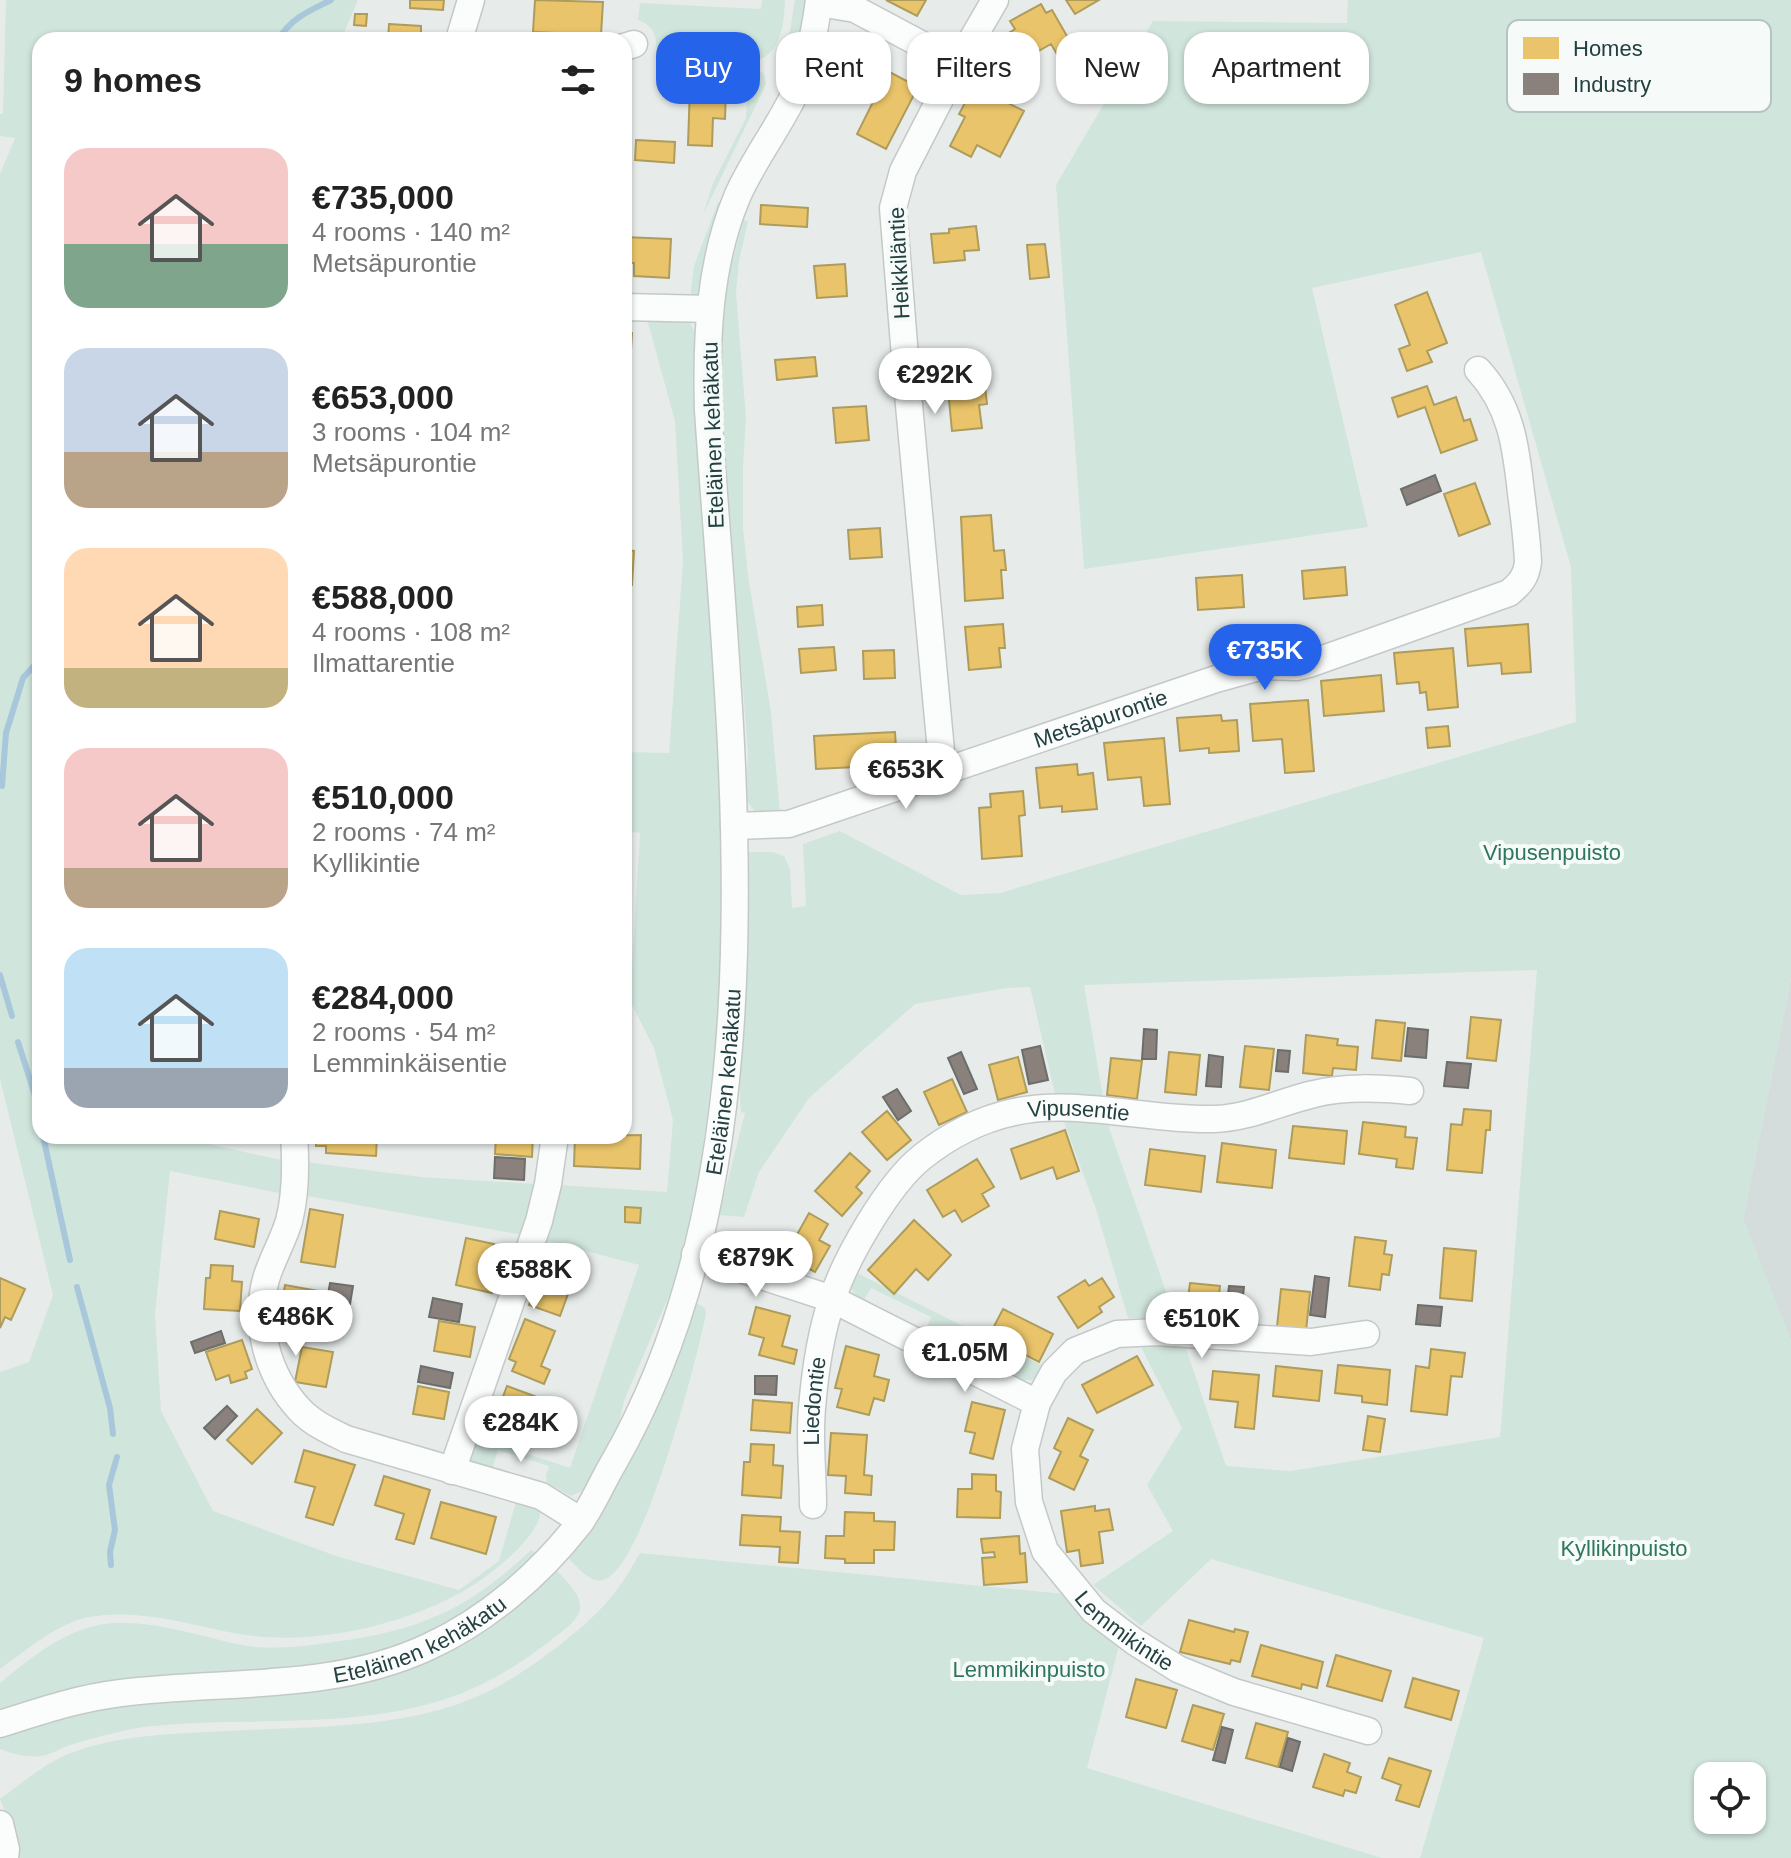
<!DOCTYPE html>
<html lang="en">
<head>
<meta charset="utf-8">
<style>
  :root { --surface:#fff; --page:#f6f6f6; --text:#222; --muted:#767676; --accent:#2563eb }
  body { margin:0; font-family:Arial,sans-serif; background:var(--page); color:var(--text); height:100vh; display:flex; flex-direction:column; font-size:30px; white-space:nowrap }
  * { box-sizing:border-box; margin:0 }
  p { font-size:26px; color:var(--muted) }
  .icon { flex:none; width:44px; height:44px; fill:none; stroke:currentColor; stroke-width:2; stroke-linecap:round; stroke-linejoin:round }
  .map { position:relative; flex:1; overflow:hidden }
  .panel { position:absolute; left:32px; top:32px; width:600px; height:1112px; display:flex; flex-direction:column; background:var(--surface); border-radius:24px; box-shadow:0 2px 6px #0004 }
  .panel>* { flex:none }
  .hud { position:absolute; left:656px; top:32px; width:760px; height:72px; display:flex; gap:16px }
  .buttons { position:absolute; left:1694px; top:1762px; display:grid; gap:16px }
  .buttons a { display:grid; place-items:center; width:72px; height:72px; border-radius:16px; background:var(--surface); box-shadow:0 2px 6px #0004; font-size:40px }
  .price { position:absolute; translate:-50% -68px; padding:0 18px; border-radius:28px; background:#fff; color:#222; font-size:26px; line-height:52px; filter:drop-shadow(0 2px 4px #0008) }
  .price::after { content:''; position:absolute; left:50%; top:48px; width:24px; height:18px; margin-left:-12px; background:inherit; clip-path:polygon(0 0,100% 0,50% 100%) }
  .price.selected { background:var(--accent); color:#fff }
  ul { padding:0; list-style:none }
  li { display:flex; align-items:center; gap:24px; height:200px; padding:0 32px }
  li span { display:grid; place-items:center; flex:none; width:224px; height:160px; border-radius:24px; color:#555 }
  li>.icon { margin-inline-start:auto }
  span .icon { width:96px; height:96px; fill:#fffc; stroke-width:1 }
  li b { font-size:34px }
  h2 { display:flex; justify-content:space-between; align-items:center; height:96px; padding:0 32px; font-size:34px }
  .chip { padding:0 28px; border-radius:24px; background:var(--surface); box-shadow:0 2px 6px #0004; font-size:28px; line-height:72px }
  .chip.selected { background:var(--accent); color:#fff }
  .map>svg:first-child { display:block }
</style>
</head>
<body>
<div class="map">
<svg width="1791" height="1858" viewBox="0 0 1791 1858">
  <rect width="100%" height="100%" fill="#e7eceb"/>
  <!-- built -->
  <path fill="#d5dddc" d="M1791 978V1341L1743 1219Z"/>
  <!-- green -->
  <path fill="#d0e5dc" fill-rule="evenodd" d="M6 0H358L341 40H40V1136H172L286 1161 284 1194 170 1171 155 1314 161 1411 213 1511 339 1557 459 1590 499 1561 516 1502 541 1510C539 1533 510 1557 493 1571 430 1621 319 1648 239 1634 190 1625 140 1608 89 1617 57 1623 26 1651 0 1669V1372L29 1362 53 1295 0 1079V174L15 138 0 136V114H3Z
    M762 0H785C784 21 782 49 761 59L657 52C656 35 655 27 638 20L640 3 761 9Z
    M795 0H807L801 33 783 88 777 85 790 31Z
    M1348 0H1791V978L1743 1219 1791 1341V1858H1420L1484 1638 1211 1559 1141 1626 1093 1585 1173 1531 1147 1485 1182 1428 1137 1339 1184 1343 1226 1466 1291 1471 1500 1437 1537 970 1084 985 1103 1097 1140 1101 1139 1104 1056 1098 1030 987 1007 988 915 1004 809 1098 759 1172 744 1217 719 1215 745 1113 741 1112 739 1081 746 963 745 852H772L784 856 790 869 792 908 806 906 803 844 840 831 961 895 1000 893 1576 722 1571 567 1481 252 1312 288 1368 527 1084 569 1056 185 1153 21 1347 23ZM1708 1776H1752V1820H1708Z
    M748 68 758 69 764 74 766 84 703 215 713 183 746 118Z
    M718 202 723 205 699 293 690 299 694 266Z
    M743 220 748 221 739 261 736 292 746 418 743 466V528L748 576 771 712 780 813H756L746 800 748 753 719 387 721 325 725 291Z
    M647 319H688L696 334 712 595 723 862 719 1023 699 1176 676 1279 624 1401 616 1435 586 1489 571 1496 547 1483 546 1476 549 1466 498 1450 492 1470 470 1463 467 1456 473 1436 570 1468 639 1265 541 1239 559 1185 667 1192 673 1120 654 1048 630 1001 640 833 624 831V752L669 753 683 561 675 421Z
    M1063 1119 1107 1122 1177 1323 1143 1318H1128L1096 1209Z
    M305 1162 421 1177 535 1184 522 1235 302 1195Z
    M855 1272 1045 1367 1032 1380H1019L1012 1370 1016 1359 963 1332 954 1346 934 1338 926 1329 931 1317 871 1288 862 1303 850 1287Z
    M696 1303 705 1308 706 1314C697 1358 644 1569 603 1580 590 1584 576 1565 568 1558 626 1481 665 1393 696 1303Z
    M531 1550 538 1554C489 1599 437 1635 373 1655 296 1678 204 1672 124 1680 82 1684 41 1696 0 1709V1683C29 1659 61 1633 98 1625 144 1616 197 1636 242 1645 270 1650 298 1647 326 1643 415 1632 466 1612 531 1550Z
    M640 1553 1066 1594 1119 1646 1087 1768 1382 1858H17L14 1835 0 1799C23 1782 45 1763 71 1753 120 1734 176 1734 227 1731 313 1726 406 1730 485 1693 510 1681 535 1664 557 1647 598 1615 615 1598 640 1553Z
    M556 1570C590 1604 588 1613 551 1640 524 1661 494 1681 462 1693 366 1731 254 1716 153 1726 125 1729 97 1737 70 1745 61 1748 52 1754 42 1756 28 1758 13 1754 0 1749V1736C78 1705 162 1702 245 1697 275 1695 306 1694 335 1689 424 1674 491 1631 556 1570Z"/>
  <!-- homes -->
  <path fill="#e9c46a" stroke="#ae9c5d" stroke-width="2" d="M410 0H444L443 10 410 8Z
    M535 0 603 2 601 35 533 32Z
    M886 0H926L917 16Z
    M1066 0H1099L1075 14Z
    M1041 4 1046 13 1052 10 1079 57 1064 66 1051 44 1014 65 999 39 1015 29 1010 21Z
    M355 14H367L366 26 354 25Z
    M389 24 421 26V40H388Z
    M880 67 918 87 886 149 857 134 875 98 866 93Z
    M690 86 726 88 725 119 713 118 712 146 688 145Z
    M974 86 1024 111 1000 157 977 145 971 157 950 146 965 117 959 114Z
    M636 140 675 142 674 163 635 160Z
    M761 205 808 208 807 227 760 224Z
    M976 226 979 250 964 251 965 260 934 263 931 234 949 233V229Z
    M624 237 671 239 669 278 634 276V263H624Z
    M1045 244 1049 277 1030 279 1027 245Z
    M845 264 847 296 817 298 814 266Z
    M1427 292 1447 343 1427 351 1432 362 1407 371 1399 349 1410 345 1395 305Z
    M624 333H632L630 366 624 365Z
    M815 357 817 376 777 380 775 360Z
    M983 371 987 404 979 405 982 428 952 431 948 390 953 389 952 374Z
    M1427 386 1434 405 1456 397 1464 421 1470 419 1477 440 1441 453 1425 407 1398 417 1392 398Z
    M866 406 869 440 836 443 833 408Z
    M1475 483 1490 524 1459 536 1444 494Z
    M991 515 994 551 1004 550 1006 570H1001L1003 598 965 601 961 517Z
    M880 528 882 557 850 559 848 530Z
    M624 550 634 551 632 585H624Z
    M1345 567 1347 595 1304 599 1302 571Z
    M1242 575 1244 607 1198 610 1196 578Z
    M822 605 823 625 798 627 797 607Z
    M1003 624 1005 648H999L1001 667 969 670 965 627Z
    M1528 624 1531 672 1502 674 1501 663 1468 666 1465 629Z
    M834 647 836 670 801 673 799 649Z
    M1453 648 1458 707 1428 710 1426 692 1420 693 1419 682 1397 684 1394 653Z
    M894 650 895 678 864 679 863 651Z
    M1381 675 1384 711 1324 716 1321 681Z
    M1308 700 1314 771 1285 773 1282 739 1253 741 1250 704Z
    M1221 715 1222 721 1237 720 1239 751 1209 753V748L1180 751 1177 718Z
    M1448 726 1450 746 1428 748 1426 728Z
    M895 732 897 765 816 769 814 736Z
    M1164 738 1170 804 1144 806 1141 777 1108 780 1104 743Z
    M1077 764 1078 775 1093 773 1097 809 1062 812V806L1040 808 1036 768Z
    M1023 791 1025 815 1019 816 1022 856 982 859 979 808 991 807 990 794Z
    M1471 1017 1501 1020 1496 1061 1467 1058Z
    M1376 1020 1405 1023 1401 1061 1372 1058Z
    M1306 1035 1338 1039 1337 1045 1358 1047 1356 1070 1333 1068 1332 1076 1303 1073Z
    M1245 1046 1274 1049 1269 1090 1240 1087Z
    M1169 1052 1200 1055 1196 1095 1165 1092Z
    M1018 1057 1027 1092 998 1100 989 1065Z
    M1111 1058 1142 1061 1137 1099 1107 1095Z
    M952 1079 967 1112 939 1125 924 1092Z
    M1464 1109 1491 1111 1490 1130H1486L1482 1173 1447 1170 1451 1124 1462 1125Z
    M887 1111 911 1140 887 1160 862 1132Z
    M1363 1122 1406 1127 1405 1137 1417 1138 1413 1169 1396 1167 1397 1159 1359 1154Z
    M1293 1126 1347 1131 1344 1164 1289 1158Z
    M1065 1130 1079 1171 1057 1179 1053 1167 1021 1179 1011 1149Z
    M641 1135 640 1169 574 1166 575 1136Z
    M316 1136H377L376 1156 326 1153V1146H316Z
    M496 1136H533L532 1157 495 1154Z
    M1222 1143 1276 1150 1272 1188 1217 1182Z
    M1150 1149 1205 1156 1201 1192 1145 1185Z
    M850 1153 870 1171 856 1187 862 1193 842 1216 815 1191Z
    M977 1159 994 1187 982 1194 989 1206 962 1222 955 1210 943 1217 927 1190Z
    M625 1207 641 1208 640 1223 625 1222Z
    M310 1209 343 1215 335 1267 301 1262Z
    M220 1211 259 1219 254 1247 215 1239Z
    M809 1213 828 1224 819 1240 830 1246 815 1272 785 1256Z
    M914 1220 951 1255 928 1280 916 1269 894 1294 868 1270Z
    M1355 1237 1386 1241 1384 1254 1392 1255 1389 1275 1382 1274 1380 1290 1349 1286Z
    M466 1238 494 1244 490 1262 498 1263 492 1293 456 1285Z
    M1444 1248 1476 1251 1472 1301 1440 1298Z
    M547 1254 586 1268 579 1285 572 1283 560 1316 529 1305Z
    M211 1265 233 1266 232 1281 242 1282 240 1311 204 1309 206 1278H210Z
    M0 1278 25 1289 11 1320 5 1317 0 1328Z
    M1102 1278 1114 1297 1099 1307 1102 1312 1078 1328 1058 1297 1085 1280 1089 1286Z
    M1190 1283 1220 1286 1216 1323 1185 1320Z
    M285 1285 324 1292 317 1335 278 1328Z
    M1281 1289 1310 1292 1306 1331 1277 1327Z
    M756 1307 790 1316 782 1346 797 1350 794 1364 759 1355 764 1338 749 1334Z
    M1003 1309 1053 1334 1039 1362 989 1336Z
    M525 1319 555 1331 541 1366 550 1370 544 1384 512 1371 516 1362 509 1359Z
    M439 1321 475 1327 470 1357 434 1351Z
    M242 1340 252 1369 245 1372 247 1378 231 1383 229 1375 216 1380 206 1352Z
    M846 1346 879 1355 874 1376 889 1380 884 1401 874 1398 869 1415 837 1407 842 1389 835 1388Z
    M302 1347 333 1352 326 1387 295 1382Z
    M1431 1349 1465 1353 1462 1377 1451 1376 1447 1415 1411 1411 1416 1366 1429 1368Z
    M1137 1356 1153 1385 1097 1413 1082 1385Z
    M1338 1365 1390 1370 1387 1405 1362 1402V1396L1335 1393Z
    M1276 1366 1322 1371 1319 1401 1273 1396Z
    M1213 1371 1259 1375 1254 1429 1235 1427 1238 1402 1210 1399Z
    M418 1386 449 1392 444 1419 413 1414Z
    M507 1386 537 1397 519 1445 489 1434Z
    M753 1400 792 1403 790 1433 751 1430Z
    M972 1402 1005 1410 993 1459 970 1453 975 1433 965 1431Z
    M257 1409 282 1433 252 1464 227 1440Z
    M1368 1416 1385 1419 1380 1452 1363 1450Z
    M1068 1418 1093 1430 1080 1456 1088 1460 1074 1490 1049 1478 1061 1452 1054 1448Z
    M831 1433 867 1435 864 1475 872 1476 871 1495 845 1493 846 1476 828 1475Z
    M751 1444 774 1445 773 1465 783 1466 781 1498 742 1495 744 1462H750Z
    M304 1450 355 1465 333 1525 306 1517 315 1487 295 1482Z
    M972 1474 996 1475V1491L1001 1492 1000 1518 957 1517 958 1489H972Z
    M384 1476 430 1490 414 1544 396 1539 404 1514 375 1505Z
    M441 1502 496 1517 486 1554 431 1538Z
    M1095 1506V1511L1109 1509 1113 1530 1099 1532 1103 1563 1081 1566 1079 1550 1067 1552 1061 1511Z
    M845 1512 874 1513V1521L895 1522 894 1550H874V1563H845V1559L825 1558 826 1536H844Z
    M742 1515 781 1517 780 1531 800 1532 798 1563 779 1562 780 1547 740 1545Z
    M1019 1536 1020 1554 1025 1553 1027 1582 984 1585 982 1558 995 1557 994 1552 983 1553 981 1539Z
    M1189 1620 1234 1632 1235 1629 1248 1632 1240 1662 1231 1660 1230 1664 1180 1652Z
    M1261 1645 1323 1662 1317 1688 1302 1684 1301 1689 1252 1676Z
    M1336 1655 1391 1671 1382 1701 1327 1686Z
    M1413 1678 1459 1691 1451 1720 1405 1707Z
    M1136 1679 1177 1690 1166 1728 1126 1717Z
    M1193 1705 1224 1714 1213 1750 1182 1741Z
    M1256 1723 1288 1732 1278 1767 1246 1758Z
    M1324 1754 1350 1763 1347 1772 1361 1777 1356 1793 1345 1790 1343 1796 1313 1787Z
    M1389 1758 1431 1771 1419 1807 1396 1800 1401 1785 1382 1778Z"/>
  <!-- industry -->
  <path fill="#8a817c" stroke="#6b6e6a" stroke-width="2" d="M1435 475 1441 491 1407 505 1401 489Z
    M1408 1028 1428 1030 1426 1058 1405 1056Z
    M1144 1029 1157 1030 1156 1059H1142Z
    M1040 1046 1048 1080 1029 1084 1022 1050Z
    M1278 1050 1290 1051 1288 1072 1276 1071Z
    M961 1052 977 1089 964 1094 948 1058Z
    M1209 1055 1223 1057 1221 1087 1206 1086Z
    M1447 1062 1471 1064 1468 1088 1444 1086Z
    M897 1089 911 1111 898 1120 883 1097Z
    M495 1157 525 1159 524 1180 494 1178Z
    M1315 1276 1329 1278 1325 1317 1310 1315Z
    M330 1283 353 1286 350 1304 327 1300Z
    M1229 1286 1244 1287 1240 1321 1225 1320Z
    M433 1298 462 1304 459 1322 429 1317Z
    M1418 1305 1442 1307 1440 1326 1416 1324Z
    M221 1331 225 1343 195 1353 191 1342Z
    M421 1366 453 1373 450 1388 418 1382Z
    M755 1376H777L776 1395 755 1394Z
    M227 1406 237 1416 215 1439 204 1428Z
    M1222 1727 1233 1730 1225 1763 1213 1760Z
    M1288 1738 1300 1742 1292 1771 1280 1767Z"/>
  <g fill="none" stroke-linecap="round" stroke-linejoin="round">
    <!-- stream -->
    <path stroke="#a9c7da" stroke-width="6" d="M278 40C291 18 309 11 331 0
      M2 786 6 733 23 678 40 659
      M0 975 12 1016
      M18 1042 34 1092 40 1122
      M43 1136 70 1260
      M77 1287 110 1408 113 1434
      M111 1565 110 1552 115 1530 109 1485 117 1457"/>
    <defs>
      <g id="minor">
        <path d="M819 3 855 9 958 64"/>
        <path d="M459 40 471 0"/>
        <path d="M624 47 634 44"/>
        <path d="M624 307 710 309"/>
        <path d="M943 773 908 394 893 208 903 171 958 64 995 0"/>
        <path id="s1" d="M734 826 789 824 1216 679 1263 666 1297 667 1309 664 1509 593C1521 583 1526 577 1528 562 1527 539 1524 516 1521 493 1516 446 1511 406 1478 370"/>
        <path d="M294 1136C296 1164 296 1194 289 1221 283 1241 272 1259 266 1279 254 1324 267 1375 300 1410 312 1423 330 1431 346 1439L541 1496 581 1521"/>
        <path d="M695 1254 832 1299 1037 1403"/>
        <path id="s2" d="M1366 1334 1311 1342 1157 1332 1117 1334 1075 1351 1054 1372 1037 1403 1025 1449 1029 1502 1045 1551 1094 1611 1135 1642 1178 1669 1234 1692 1368 1731"/>
        <path d="M452 1471 539 1221 548 1184 555 1136"/>
        <path id="s3" d="M813 1505C813 1473 809 1439 812 1408 815 1372 820 1334 832 1300 845 1259 888 1184 922 1157 948 1136 981 1119 1014 1112 1075 1098 1150 1121 1214 1119 1250 1118 1279 1102 1314 1094 1344 1086 1379 1088 1410 1091"/>
        <path id="s4" d="M0 1724C40 1711 79 1698 121 1693 224 1680 331 1692 428 1647 487 1620 539 1575 579 1524 593 1505 602 1482 614 1462 787 1159 730 744 708 410 706 339 709 264 737 197 752 162 777 130 794 95 808 67 815 31 819 0"/>
        <path d="M0 1824 6 1849 5 1858"/>
      </g>
    </defs>
    <!-- minor casing -->
    <use href="#minor" stroke="#c4c9c8" stroke-width="29"/>
    <!-- minor -->
    <use href="#minor" stroke="#fbfcfc" stroke-width="26"/>
  </g>
  <g text-anchor="middle" dominant-baseline="central" stroke-width="8" stroke-linejoin="round" paint-order="stroke">
    <!-- street labels -->
    <g font-size="22" fill="#244040" stroke="#f6faf9">
      <text transform="translate(899 263) rotate(-93)">Heikkiläntie</text>
      <text transform="translate(713 435) rotate(-92)">Eteläinen kehäkatu</text>
      <text stroke="none"><textPath href="#s1" startOffset="384">Metsäpurontie</textPath></text>
      <text stroke="none"><textPath href="#s4" startOffset="1104">Eteläinen kehäkatu</textPath></text>
      <text stroke="none"><textPath href="#s3" startOffset="546">Vipusentie</textPath></text>
      <text stroke="none"><textPath href="#s3" startOffset="104">Liedontie</textPath></text>
      <text stroke="none"><textPath href="#s2" startOffset="626">Lemmikintie</textPath></text>
      <text stroke="none"><textPath href="#s4" startOffset="432">Eteläinen kehäkatu</textPath></text>
    </g>
    <!-- park labels -->
    <g font-size="22" fill="#2e775c" stroke="#f6faf9">
      <text x="1552" y="852">Vipusenpuisto</text>
      <text x="1624" y="1548">Kyllikinpuisto</text>
      <text x="1029" y="1669">Lemmikinpuisto</text>
    </g>
  </g>
  <!-- legend -->
  <rect x="1507" y="20" width="264" height="92" rx="12" fill="#f6faf9" stroke="#b7c2c2" stroke-width="2"/>
  <rect x="1523" y="37" width="36" height="22" fill="#e9c46a"/>
  <rect x="1523" y="73" width="36" height="22" fill="#8a817c"/>
  <g font-size="22" fill="#244040">
    <text x="1573" y="56">Homes</text>
    <text x="1573" y="92">Industry</text>
  </g>
</svg>
<div class="buttons">
<a><svg class="icon" aria-label="locate" viewBox="0 0 24 24"><circle cx="12" cy="12" r="6"/><path d="M12 2v4M12 18v4M2 12h4M18 12h4"/></svg></a>
</div>
<b class="price" style="left:935px;top:416px">€292K</b>
<b class="price selected" style="left:1265px;top:692px">€735K</b>
<b class="price" style="left:906px;top:811px">€653K</b>
<b class="price" style="left:756px;top:1299px">€879K</b>
<b class="price" style="left:534px;top:1311px">€588K</b>
<b class="price" style="left:296px;top:1358px">€486K</b>
<b class="price" style="left:1202px;top:1360px">€510K</b>
<b class="price" style="left:965px;top:1394px">€1.05M</b>
<b class="price" style="left:521px;top:1464px">€284K</b>
<div class="hud">
<a class="chip selected">Buy</a>
<a class="chip">Rent</a>
<a class="chip">Filters</a>
<a class="chip">New</a>
<a class="chip">Apartment</a>
</div>
<section class="panel">
<h2>9 homes<svg class="icon" aria-label="filters" viewBox="0 0 24 24"><path d="M4 7h16M4 17h16"/><circle cx="9" cy="7" r="2"/><circle cx="15" cy="17" r="2"/></svg></h2>
<ul>
<li><span style="background:linear-gradient(#f6c9c9 60%,#7fa58c 0)"><svg class="icon" aria-label="home" viewBox="0 0 24 24"><path d="M3 11l9-7 9 7M6 9v11h12V9"/></svg></span><div><b>€735,000</b><p>4 rooms · 140 m²</p><p>Metsäpurontie</p></div></li>
<li><span style="background:linear-gradient(#c9d6e8 65%,#b9a48a 0)"><svg class="icon" aria-label="home" viewBox="0 0 24 24"><path d="M3 11l9-7 9 7M6 9v11h12V9"/></svg></span><div><b>€653,000</b><p>3 rooms · 104 m²</p><p>Metsäpurontie</p></div></li>
<li><span style="background:linear-gradient(#ffd9b3 75%,#c2b280 0)"><svg class="icon" aria-label="home" viewBox="0 0 24 24"><path d="M3 11l9-7 9 7M6 9v11h12V9"/></svg></span><div><b>€588,000</b><p>4 rooms · 108 m²</p><p>Ilmattarentie</p></div></li>
<li><span style="background:linear-gradient(#f6c9c9 75%,#b9a48a 0)"><svg class="icon" aria-label="home" viewBox="0 0 24 24"><path d="M3 11l9-7 9 7M6 9v11h12V9"/></svg></span><div><b>€510,000</b><p>2 rooms · 74 m²</p><p>Kyllikintie</p></div></li>
<li><span style="background:linear-gradient(#bfe0f5 75%,#9aa5b1 0)"><svg class="icon" aria-label="home" viewBox="0 0 24 24"><path d="M3 11l9-7 9 7M6 9v11h12V9"/></svg></span><div><b>€284,000</b><p>2 rooms · 54 m²</p><p>Lemminkäisentie</p></div></li>
</ul>
</section>
</div>
</body>
</html>
